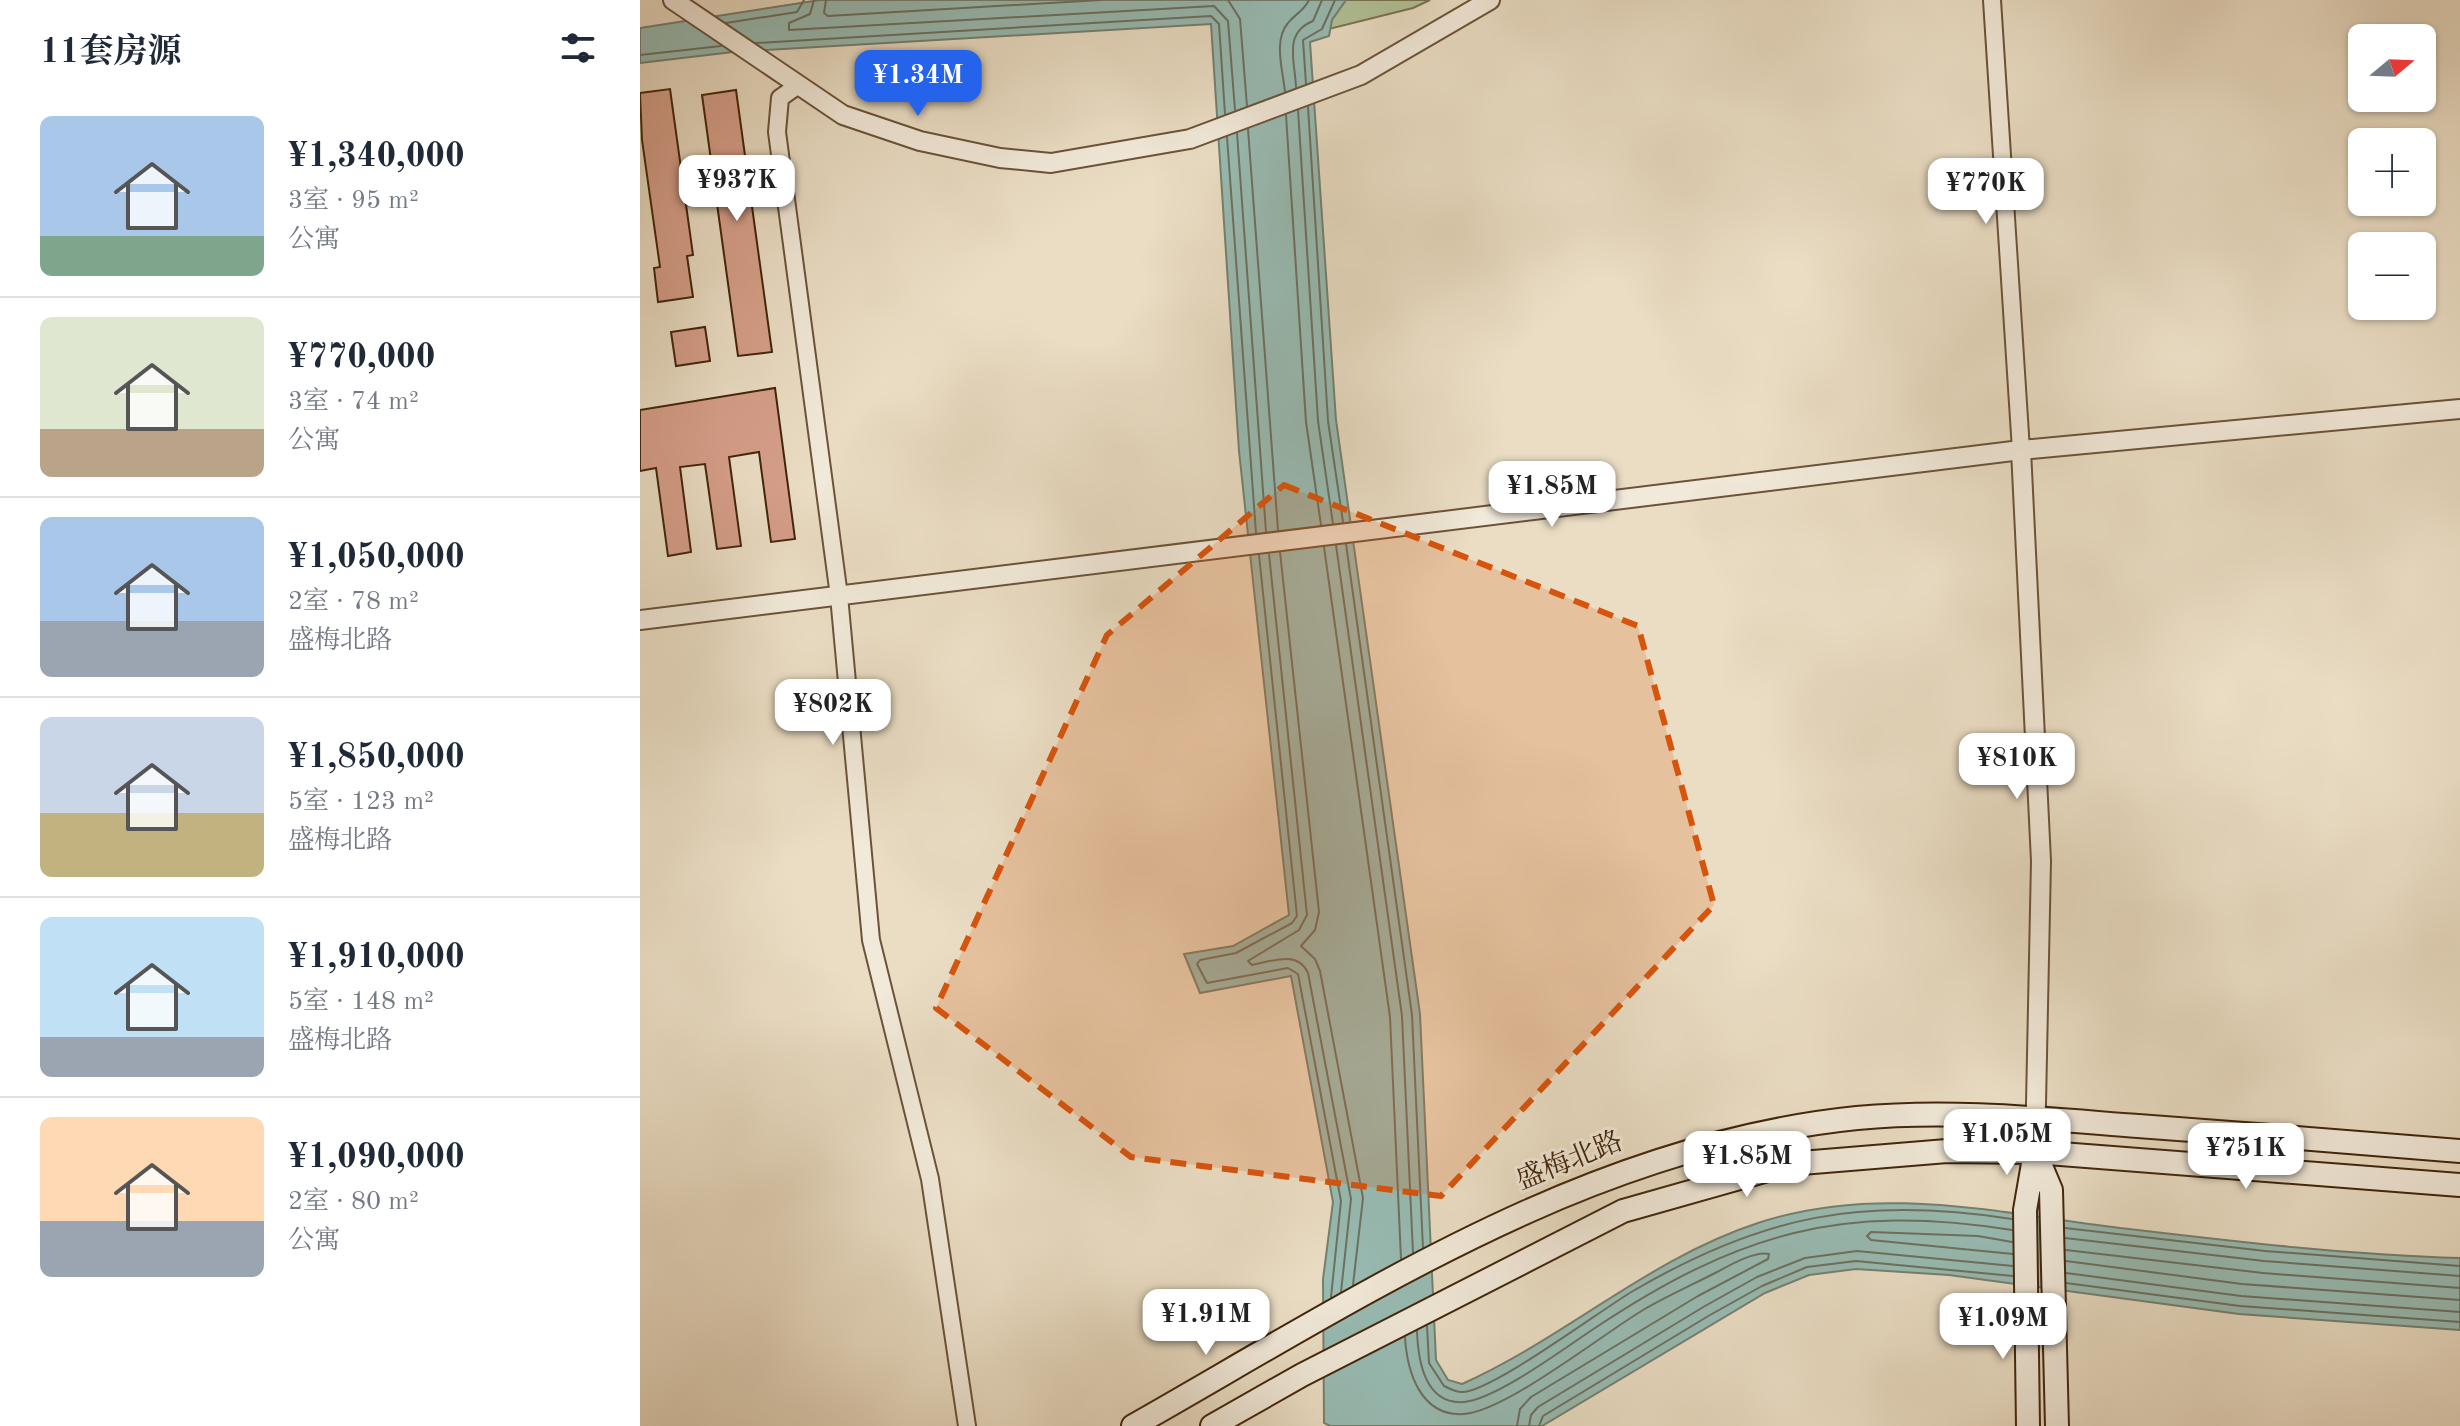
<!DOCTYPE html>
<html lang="zh">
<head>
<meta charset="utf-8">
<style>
  :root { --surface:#fff; --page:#f2f2f3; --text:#1f2937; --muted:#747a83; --line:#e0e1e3; --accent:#2563eb }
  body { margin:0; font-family:"Old Standard TT","Noto Serif SC",serif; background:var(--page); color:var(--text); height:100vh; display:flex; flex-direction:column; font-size:30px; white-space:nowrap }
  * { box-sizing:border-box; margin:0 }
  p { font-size:26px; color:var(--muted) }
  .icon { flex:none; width:44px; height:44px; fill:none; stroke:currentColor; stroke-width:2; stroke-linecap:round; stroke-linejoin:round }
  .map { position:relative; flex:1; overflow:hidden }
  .drawer { display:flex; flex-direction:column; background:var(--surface); width:640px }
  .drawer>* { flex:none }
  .needle { width:52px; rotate:71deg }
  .fabs { position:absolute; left:1708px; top:24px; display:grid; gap:16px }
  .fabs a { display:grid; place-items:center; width:88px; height:88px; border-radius:12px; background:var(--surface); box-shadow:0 2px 6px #0004; font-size:40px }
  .price { position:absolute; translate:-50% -68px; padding:0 18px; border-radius:16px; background:#fff; color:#222; font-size:26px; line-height:52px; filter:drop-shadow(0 2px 4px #0008) }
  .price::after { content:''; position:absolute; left:50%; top:48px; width:24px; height:18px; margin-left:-12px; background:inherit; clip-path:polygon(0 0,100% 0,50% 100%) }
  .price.current { background:var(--accent); color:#fff }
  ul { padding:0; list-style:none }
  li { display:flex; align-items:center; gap:24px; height:200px; padding:0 40px }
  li+li { border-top:2px solid var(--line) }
  li span { display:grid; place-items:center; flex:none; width:224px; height:160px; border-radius:12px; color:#555 }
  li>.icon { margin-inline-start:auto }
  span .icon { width:96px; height:96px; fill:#fffc; stroke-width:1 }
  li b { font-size:34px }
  h2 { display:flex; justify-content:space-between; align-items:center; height:96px; padding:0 40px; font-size:34px }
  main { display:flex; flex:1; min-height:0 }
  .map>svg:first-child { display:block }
</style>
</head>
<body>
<main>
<section class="drawer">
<h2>11套房源<svg class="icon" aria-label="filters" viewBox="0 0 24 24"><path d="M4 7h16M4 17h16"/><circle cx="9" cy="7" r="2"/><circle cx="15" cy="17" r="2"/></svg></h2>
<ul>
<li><span style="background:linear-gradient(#a9c7e8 75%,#7fa58c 0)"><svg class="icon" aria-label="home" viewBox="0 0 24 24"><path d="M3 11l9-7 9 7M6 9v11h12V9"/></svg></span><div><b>¥1,340,000</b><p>3室 · 95 m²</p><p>公寓</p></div></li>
<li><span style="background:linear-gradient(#dfe7d0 70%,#b9a48a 0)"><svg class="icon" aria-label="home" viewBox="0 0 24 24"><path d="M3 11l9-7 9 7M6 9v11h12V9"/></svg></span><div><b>¥770,000</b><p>3室 · 74 m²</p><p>公寓</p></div></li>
<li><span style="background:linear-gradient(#a9c7e8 65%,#9aa5b1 0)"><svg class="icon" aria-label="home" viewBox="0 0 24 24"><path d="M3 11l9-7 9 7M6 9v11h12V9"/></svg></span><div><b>¥1,050,000</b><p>2室 · 78 m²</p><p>盛梅北路</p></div></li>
<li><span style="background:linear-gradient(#c9d6e8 60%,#c2b280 0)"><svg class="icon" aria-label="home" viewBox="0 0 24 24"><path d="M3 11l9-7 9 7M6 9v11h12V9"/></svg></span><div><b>¥1,850,000</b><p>5室 · 123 m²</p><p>盛梅北路</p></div></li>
<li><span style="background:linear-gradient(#bfe0f5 75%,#9aa5b1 0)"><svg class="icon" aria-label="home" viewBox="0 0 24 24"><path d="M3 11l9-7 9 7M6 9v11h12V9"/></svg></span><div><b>¥1,910,000</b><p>5室 · 148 m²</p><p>盛梅北路</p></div></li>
<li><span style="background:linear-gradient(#ffd9b3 65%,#9aa5b1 0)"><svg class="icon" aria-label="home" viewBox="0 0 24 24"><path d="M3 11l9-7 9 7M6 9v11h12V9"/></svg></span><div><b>¥1,090,000</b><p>2室 · 80 m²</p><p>公寓</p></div></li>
</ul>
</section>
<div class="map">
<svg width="1820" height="1426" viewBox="0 0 1820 1426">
  <rect width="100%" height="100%" fill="#eaddc4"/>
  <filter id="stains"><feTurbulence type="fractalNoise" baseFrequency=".0025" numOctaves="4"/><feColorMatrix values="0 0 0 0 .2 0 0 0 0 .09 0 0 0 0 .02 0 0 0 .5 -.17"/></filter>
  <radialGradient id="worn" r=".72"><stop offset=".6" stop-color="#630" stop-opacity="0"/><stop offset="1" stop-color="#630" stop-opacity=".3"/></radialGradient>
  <!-- green -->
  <path fill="#b2c298" stroke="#7a7451" stroke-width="2" d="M651 0H790L773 8 685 30Z"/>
  <!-- water -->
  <path fill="#98bcb4" stroke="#768070" stroke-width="2" d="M180 0H706L692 20 689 36 670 42 696 420 780 1014 796 1360 808 1380 822 1384C925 1338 1010 1258 1118 1223 1242 1182 1365 1215 1489 1229 1599 1242 1710 1255 1820 1258V1330L1599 1314 1309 1275 1216 1269 1169 1275 1125 1293 902 1426H690L684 1423 683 1279 693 1202 651 976 560 993 544 954 593 946 649 915 599 451 571 24 93 52 0 63V28Z"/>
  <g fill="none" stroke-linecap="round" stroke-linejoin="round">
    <!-- shore -->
    <path stroke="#6d705f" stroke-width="2" d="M174 0 170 14 149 23V30L574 6 588 21 595 110
      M186 0 184 13 188 16 461 0
      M588 0 600 19 607 106
      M86 23 157 12 164 0
      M116 43 571 16 579 24 585 114
      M0 55 81 46
      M666 84 663 40 682 29 695 0
      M656 87C655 61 643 33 673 21L682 0
      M645 92C643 71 633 40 648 23 656 13 663 12 669 0
      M668 107 688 421 703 522
      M658 110 678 421 693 524
      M646 115 666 422 681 525
      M608 129 638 530
      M597 133 626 532
      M587 137 616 533
      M706 544 772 1015 783 1248
      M696 545 762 1016 773 1253
      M684 547 750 1017 761 1259
      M640 552 679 912 675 930 661 946 675 959 680 971 723 1198 713 1285
      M629 554 667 915 659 930 608 961 612 965C632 961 658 950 668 973L711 1199 701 1292
      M619 555 657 916 652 923 596 953 560 960 557 964 567 983 648 968 658 974 701 1201 691 1297
      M1425 1228 1625 1251 1820 1266
      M1425 1238 1624 1261 1820 1276
      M1372 1242 1338 1236 1231 1232 1227 1236 1231 1240 1373 1254
      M1426 1250 1623 1273 1820 1288
      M1426 1261 1602 1284 1820 1300
      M1426 1273 1601 1296 1820 1312
      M1426 1283 1600 1306 1820 1322
      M787 1326 789 1363 804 1386C809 1388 815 1392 821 1392 849 1394 962 1309 993 1291 1123 1215 1223 1196 1372 1219
      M777 1331C778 1359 784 1405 824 1402 857 1399 926 1347 955 1328 1098 1233 1201 1203 1372 1230
      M765 1337C767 1371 780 1417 824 1414 866 1411 963 1334 1003 1310 1027 1296 1054 1284 1079 1271 1092 1264 1115 1251 1129 1254L1128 1259 1058 1296 891 1397 880 1409 877 1426
      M889 1426 891 1415 898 1407 1065 1306 1117 1277 1165 1258 1217 1251 1373 1266
      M899 1426 903 1416 1070 1315 1122 1286 1167 1267 1216 1261 1373 1276"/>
  </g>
  <!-- building -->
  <path fill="#d69f8a" stroke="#42250a" stroke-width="2" d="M30 89 53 255 47 256 53 297 18 302 14 268 20 267 2 140 0 93Z
    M96 90 132 352 98 356 62 95Z
    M65 327 70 361 36 366 31 332Z
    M135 388 155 539 131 542 119 452 89 457 101 546 77 549 65 464 40 467 51 552 28 556 16 468 0 471V410Z"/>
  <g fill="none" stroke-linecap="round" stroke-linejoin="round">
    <defs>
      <path id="minor" d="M1352 0 1381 450
        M157 86 140 98 137 132 199 596 231 940 290 1179 327 1426"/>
      <path id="tertiary" d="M33 0 203 115 280 141 360 158 411 163 550 139 721 75 850 0
        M1381 450 1401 861 1395 1152
        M0 620 1381 450 1820 409"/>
      <path id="secondary" d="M1395 1152 1411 1190 1417 1426
        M493 1426C722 1296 949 1145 1217 1118 1311 1109 1405 1119 1498 1126 1605 1134 1713 1142 1820 1151
        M572 1426 662 1375 983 1211 1149 1164 1307 1151 1395 1152 1820 1185
        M1388 1426 1385 1210 1395 1152"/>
    </defs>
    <!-- minor casing -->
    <use href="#minor" stroke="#6c5338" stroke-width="20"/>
    <!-- tertiary casing -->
    <use href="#tertiary" stroke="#6c5338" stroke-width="22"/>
    <!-- secondary casing -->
    <use href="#secondary" stroke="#42250a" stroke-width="26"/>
    <!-- minor -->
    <use href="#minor" stroke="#f1e9d9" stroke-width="16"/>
    <!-- tertiary -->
    <use href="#tertiary" stroke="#f1e9d9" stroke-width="18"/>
    <!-- secondary -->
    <use href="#secondary" stroke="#f1e9d9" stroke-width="22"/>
  </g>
  <!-- marked area -->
  <path fill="#d7540c" fill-opacity="0.2" stroke="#d7540c" stroke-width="6" stroke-dasharray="16 10" stroke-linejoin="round" d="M644 485 998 626 1074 905 801 1196 491 1157 296 1008 467 635Z"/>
  <g text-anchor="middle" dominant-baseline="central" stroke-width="6" stroke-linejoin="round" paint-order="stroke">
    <!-- street labels -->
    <g font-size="28" fill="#42250a" stroke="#f1e9d9">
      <text transform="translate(930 1162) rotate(-22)">盛梅北路</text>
    </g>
  </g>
  <rect width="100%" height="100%" filter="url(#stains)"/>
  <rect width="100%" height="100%" fill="url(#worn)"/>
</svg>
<div class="fabs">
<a><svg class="needle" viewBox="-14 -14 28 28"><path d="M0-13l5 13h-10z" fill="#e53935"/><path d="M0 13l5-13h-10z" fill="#747a83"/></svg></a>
<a>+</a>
<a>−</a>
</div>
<b class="price current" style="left:278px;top:118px">¥1.34M</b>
<b class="price" style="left:97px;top:223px">¥937K</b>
<b class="price" style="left:1346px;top:226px">¥770K</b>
<b class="price" style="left:912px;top:529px">¥1.85M</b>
<b class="price" style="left:193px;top:747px">¥802K</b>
<b class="price" style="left:1377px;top:801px">¥810K</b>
<b class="price" style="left:1367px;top:1177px">¥1.05M</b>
<b class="price" style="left:1606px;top:1191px">¥751K</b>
<b class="price" style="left:1107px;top:1199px">¥1.85M</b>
<b class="price" style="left:566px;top:1357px">¥1.91M</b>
<b class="price" style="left:1363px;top:1361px">¥1.09M</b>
</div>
</main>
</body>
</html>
